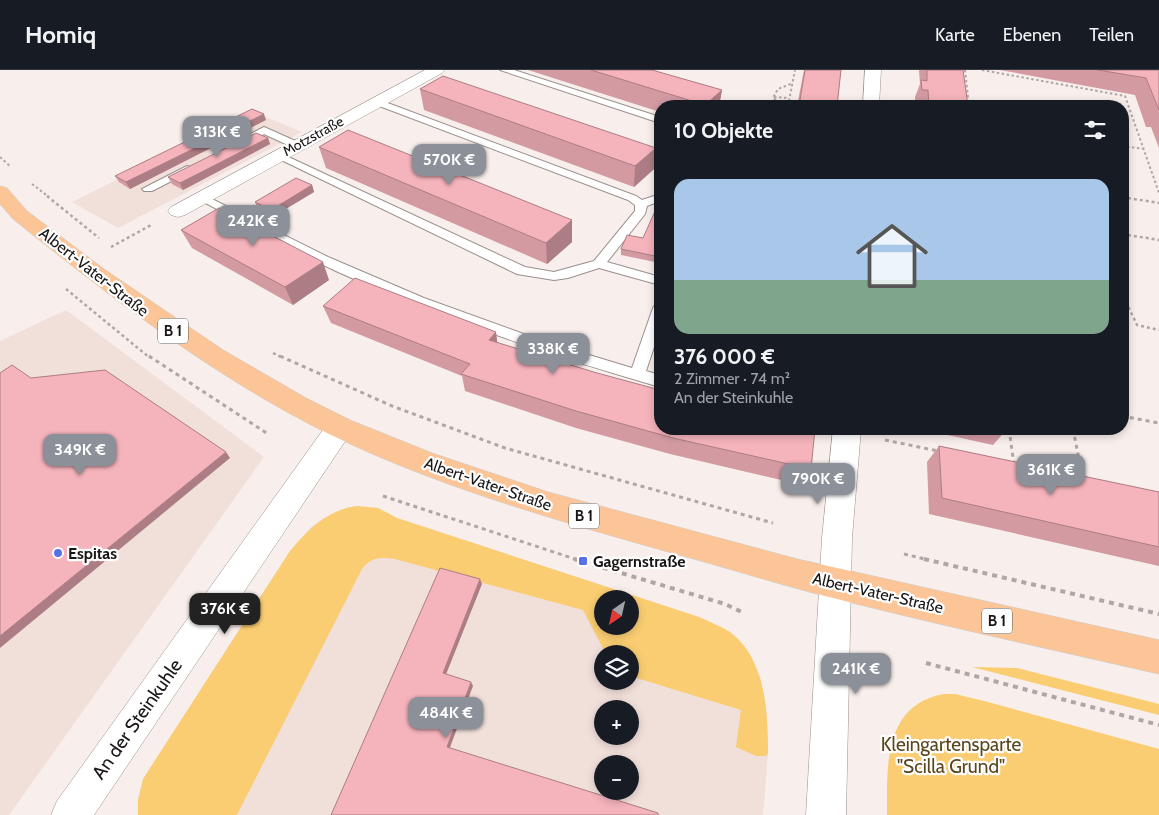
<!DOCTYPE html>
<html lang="de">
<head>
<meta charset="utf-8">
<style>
  :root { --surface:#171b24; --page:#242831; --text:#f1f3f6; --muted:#9ea1a6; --line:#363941; --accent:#8c9099 }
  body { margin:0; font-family:Cabin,sans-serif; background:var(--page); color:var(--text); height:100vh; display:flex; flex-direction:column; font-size:19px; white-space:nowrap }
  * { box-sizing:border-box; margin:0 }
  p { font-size:16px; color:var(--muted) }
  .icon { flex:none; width:28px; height:28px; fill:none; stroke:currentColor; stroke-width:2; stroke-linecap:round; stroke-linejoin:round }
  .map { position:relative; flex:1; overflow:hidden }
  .panel { position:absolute; left:654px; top:30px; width:475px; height:335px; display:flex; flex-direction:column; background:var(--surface); border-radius:20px; box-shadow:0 2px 8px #0003 }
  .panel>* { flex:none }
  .needle { width:32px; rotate:214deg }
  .fabs { position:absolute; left:594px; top:520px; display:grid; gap:10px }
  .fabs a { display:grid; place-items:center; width:45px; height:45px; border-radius:50%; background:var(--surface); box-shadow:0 2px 8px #0003; font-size:25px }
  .price { position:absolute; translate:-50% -42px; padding:0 11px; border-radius:10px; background:var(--accent); color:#fff; font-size:16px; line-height:32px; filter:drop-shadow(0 1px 2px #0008) }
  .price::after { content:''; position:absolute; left:50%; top:30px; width:15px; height:11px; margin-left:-8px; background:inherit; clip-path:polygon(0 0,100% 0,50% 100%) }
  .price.active { background:#222; color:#fff }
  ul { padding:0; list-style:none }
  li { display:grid; align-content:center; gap:10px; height:265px; padding:0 20px }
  li span { display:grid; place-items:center; height:155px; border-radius:15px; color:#555 }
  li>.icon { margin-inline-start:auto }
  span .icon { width:90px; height:90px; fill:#fffc; stroke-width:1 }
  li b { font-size:21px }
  h2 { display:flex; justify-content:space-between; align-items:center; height:60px; padding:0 20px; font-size:21px }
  header { display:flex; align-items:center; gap:30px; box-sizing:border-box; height:70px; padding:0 25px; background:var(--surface); border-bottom:1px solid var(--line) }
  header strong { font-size:24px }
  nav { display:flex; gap:28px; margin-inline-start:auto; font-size:18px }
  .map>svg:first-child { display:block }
</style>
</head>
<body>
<header>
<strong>Homiq</strong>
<nav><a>Karte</a><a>Ebenen</a><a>Teilen</a></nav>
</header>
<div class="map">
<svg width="1159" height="745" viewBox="0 0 1159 745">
  <rect width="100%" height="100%" fill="#f8eeeb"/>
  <!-- built -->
  <path fill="#f1dfda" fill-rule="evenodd" d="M254 42 302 62 118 158 72 132Z
    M66 240 264 387 9 745H0V271Z
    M357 436 378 438 397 448 699 547 731 563 750 586 760 607 766 634 768 683 763 745H138V730L143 709 290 481 312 456 323 449 346 438ZM602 529H630V556H602ZM602 584H630V611H602ZM602 639H630V666H602ZM602 694H630V721H602Z"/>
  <!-- green -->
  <path fill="#facd72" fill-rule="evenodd" d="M357 436 378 438 397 448 699 547C709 552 721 556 730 562 766 589 768 643 768 683L766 686H756L736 677 741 640 630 606V584H606L583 540 395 489C381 487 371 487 362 499L237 745H138V730L143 709 290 481C309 459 327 440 357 436ZM602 529H630V556H602Z
    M972 597 1017 598 1159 634V645Z
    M944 624H955L988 632 1159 679V745H887C887 697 883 635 944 624Z"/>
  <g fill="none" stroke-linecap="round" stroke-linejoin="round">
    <defs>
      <path id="lane" d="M500 0H514L660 47V53Z
        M377 29 636 126 642 130 660 124V131L647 136 645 144 607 192 660 207V215L599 198 568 208 554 210 517 204 273 86 278 83 282 84 525 197 554 202 594 191 635 141V135L628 130 374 34 372 32Z
        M264 57 300 73 301 75 296 78 292 77 264 64 242 75 238 76 233 73Z
        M187 96 191 97 193 99 191 101 152 121H144L142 119Z
        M202 124 328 187 424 228 543 271 632 298 653 238 655 235 660 233V259L646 301 660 305V317C550 285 441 249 336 201 289 179 244 153 198 129L196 127 198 125Z"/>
      <path id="street" d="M425 0H445L442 3 185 145 178 147 171 145 168 141 171 137Z
        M865 0H881L879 36H863Z
        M340 346 350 350 354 357 350 364 94 745H51L57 731 330 350Z
        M833 359H861L852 468 846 745H806L822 468Z"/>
      <path id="primary" d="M0 116 7 118 27 141 104 199 223 280 306 328 350 350 432 383 548 422 797 489 1159 570V604C1045 578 930 553 817 524 768 511 721 496 672 483 556 450 438 417 329 364 214 307 113 229 13 149L0 134Z"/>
    </defs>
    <!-- lane casing -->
    <use href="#lane" stroke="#99908d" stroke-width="2"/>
    <!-- street casing -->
    <use href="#street" stroke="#99908d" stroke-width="1"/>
    <!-- primary casing -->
    <use href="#primary" stroke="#ccc" stroke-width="1"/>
    <!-- path-far3 -->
    <path stroke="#afa7a5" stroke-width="2" stroke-dasharray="2.5 2.5" stroke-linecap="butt" d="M965 0 969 36
      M982 0 1125 26 1159 123
      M774 27 789 28
      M784 36 773 28 778 19 793 13
      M788 36 795 0
      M1122 76 1145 79
      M0 87 11 97
      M32 114 49 127
      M1122 127H1124"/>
    <!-- path-far2 -->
    <path stroke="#afa7a5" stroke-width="2.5" stroke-dasharray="3 3" stroke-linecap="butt" d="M47 126 99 168
      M1122 127 1159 133
      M1122 164 1159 170
      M111 177 153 154
      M66 219 150 288
      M1122 237 1129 238 1137 255 1159 260
      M273 283 283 288"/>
    <!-- path-far1 -->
    <path stroke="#afa7a5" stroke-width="3" stroke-dasharray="4 4" stroke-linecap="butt" d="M149 286 268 364
      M280 286 392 336 505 378 773 453
      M1122 346 1159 353
      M1009 359 1014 395
      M1073 359 1083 409
      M885 370 938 381
      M383 426 578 490
      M904 484 929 490"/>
    <!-- path -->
    <path stroke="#afa7a5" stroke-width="4" stroke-dasharray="5 5" stroke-linecap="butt" d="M574 489 725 534 744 543
      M924 489 1159 544
      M926 593 1159 655"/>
    <!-- lane -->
    <use href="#lane" fill="#fff" fill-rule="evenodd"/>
    <!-- street -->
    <use href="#street" fill="#fff" fill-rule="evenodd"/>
    <!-- primary -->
    <use href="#primary" fill="#fbc597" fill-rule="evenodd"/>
  </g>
  <!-- wall -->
  <path fill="#d39aa2" d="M528 0H652L722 20 719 36H660V42Z
    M804 0H841L837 36H797Z
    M919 0H963L968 36H915V27L920 14Z
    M1000 0H1159V78L1151 57H1146L1135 25Z
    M420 19 656 78 654 99 634 117 424 40Z
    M266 50 130 119 119 112 115 106Z
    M268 68 270 74 183 120 172 114 168 107Z
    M319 77 572 150V172L547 194 326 98Z
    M312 115 314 122 274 146 258 139 255 132Z
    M660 130V193L621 185V179L643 168Z
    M181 160 329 210 293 235 192 178Z
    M323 236 496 262 497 273 811 399 803 415 670 384 576 358 465 321 462 306 331 253Z
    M934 359H1007L993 375 934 362Z
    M939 376 1159 422V496L929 444 927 392Z"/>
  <!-- shaded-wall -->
  <path fill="#ac7d84" d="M722 20 719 36H705V35Z
    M264 44 266 50 130 119 126 112Z
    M268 68 270 74 183 120 180 113Z
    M656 78 654 99 634 117 635 96Z
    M312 115 314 122 274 146 271 140Z
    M572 150V172L547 194 546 173Z
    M323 192 329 210 293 235 285 217Z
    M496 262 498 279 489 270Z
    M226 382 230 388 0 578V566Z
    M480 509 482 514 445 607 443 603Z
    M471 612 473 616 449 680 447 677Z"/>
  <!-- building -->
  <path fill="#f5b3bc" stroke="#ac7d84" d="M591 0H652L722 20 705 35Z
    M805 0H841L837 36H799Z
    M927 0H963L968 36H929L928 20H922L921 10 927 11Z
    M1098 0H1159V40L1146 8Z
    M443 6 656 78 635 96 420 19Z
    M252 39 264 44 126 112 115 106Z
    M348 60 572 150 546 173 319 77Z
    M256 63 268 68 180 113 168 107Z
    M296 108 312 115 271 140 255 132Z
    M660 130V187L621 179 627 165 643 168Z
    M219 138 323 192 285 217 181 160Z
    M355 208 496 262 489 270 597 303 660 320V359H815L811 399 673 368 576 341 461 304 470 294 323 236Z
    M12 295 31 308 105 300 226 382 0 566V303Z
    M939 376 1159 422V477L942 428Z
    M440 498 480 509 443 603 471 612 447 677 658 743V745H331Z"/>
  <!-- markers -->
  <g fill="#5971e7" stroke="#fefefe" stroke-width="2">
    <circle cx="58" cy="483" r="5"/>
    <rect x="578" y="486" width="10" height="10" rx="2.5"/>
  </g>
  <g text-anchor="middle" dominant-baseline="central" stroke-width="4.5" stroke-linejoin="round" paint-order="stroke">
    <!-- far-street labels -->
    <g font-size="14" fill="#191615" stroke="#fefefe">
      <text transform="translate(313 66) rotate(-29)">Motzstraße</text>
    </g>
    <!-- shield labels -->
    <g fill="#fefefe" stroke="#5e5c5b" stroke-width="1">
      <rect x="158" y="248.5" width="30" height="25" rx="4"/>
      <rect x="569" y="433.5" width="30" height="25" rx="4"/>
      <rect x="982" y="538.5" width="30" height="25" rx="4"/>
    </g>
    <g font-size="15" font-weight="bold" fill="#191615">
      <text x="173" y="261">B 1</text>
      <text x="584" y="446">B 1</text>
      <text x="997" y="551">B 1</text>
    </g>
    <!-- street labels -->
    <g font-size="16" fill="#191615" stroke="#fefefe">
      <text transform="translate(94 202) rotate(38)">Albert-Vater-Straße</text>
      <text transform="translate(488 414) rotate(19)">Albert-Vater-Straße</text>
      <text transform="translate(878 523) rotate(13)">Albert-Vater-Straße</text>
    </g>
    <!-- poi labels -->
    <g font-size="16" font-weight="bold" fill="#191615" stroke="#fefefe" text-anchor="start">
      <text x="68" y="483">Espitas</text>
      <text x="593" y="491">Gagernstraße</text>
    </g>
    <!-- near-street labels -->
    <g font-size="19" fill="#191615" stroke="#fefefe">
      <text transform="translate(137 649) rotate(-55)">An der Steinkuhle</text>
    </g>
    <!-- near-park labels -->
    <g font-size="19" fill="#59461c" stroke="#fefefe">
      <text x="951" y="674">Kleingartensparte<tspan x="951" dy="22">"Scilla Grund"</tspan></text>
    </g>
  </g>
</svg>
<div class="fabs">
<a><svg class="needle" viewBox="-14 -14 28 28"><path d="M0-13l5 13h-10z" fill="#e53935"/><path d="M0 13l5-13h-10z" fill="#9ea1a6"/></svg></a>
<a><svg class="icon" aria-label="layers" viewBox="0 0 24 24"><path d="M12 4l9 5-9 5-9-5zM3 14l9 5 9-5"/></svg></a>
<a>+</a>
<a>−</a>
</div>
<b class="price" style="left:217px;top:88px">313K €</b>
<b class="price" style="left:449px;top:116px">570K €</b>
<b class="price" style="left:253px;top:177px">242K €</b>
<b class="price" style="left:553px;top:305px">338K €</b>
<b class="price" style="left:80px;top:406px">349K €</b>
<b class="price" style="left:1051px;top:426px">361K €</b>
<b class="price" style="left:818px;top:435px">790K €</b>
<b class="price active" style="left:225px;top:565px">376K €</b>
<b class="price" style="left:856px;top:625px">241K €</b>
<b class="price" style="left:446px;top:669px">484K €</b>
<section class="panel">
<h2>10 Objekte<svg class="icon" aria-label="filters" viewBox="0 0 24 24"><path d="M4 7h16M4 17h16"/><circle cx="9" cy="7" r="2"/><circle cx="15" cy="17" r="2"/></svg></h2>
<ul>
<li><span style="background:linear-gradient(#a9c7e8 65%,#7fa58c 0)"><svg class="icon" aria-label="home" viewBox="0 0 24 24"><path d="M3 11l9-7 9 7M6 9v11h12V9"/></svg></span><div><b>376 000 €</b><p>2 Zimmer · 74 m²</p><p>An der Steinkuhle</p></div></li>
</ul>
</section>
</div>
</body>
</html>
